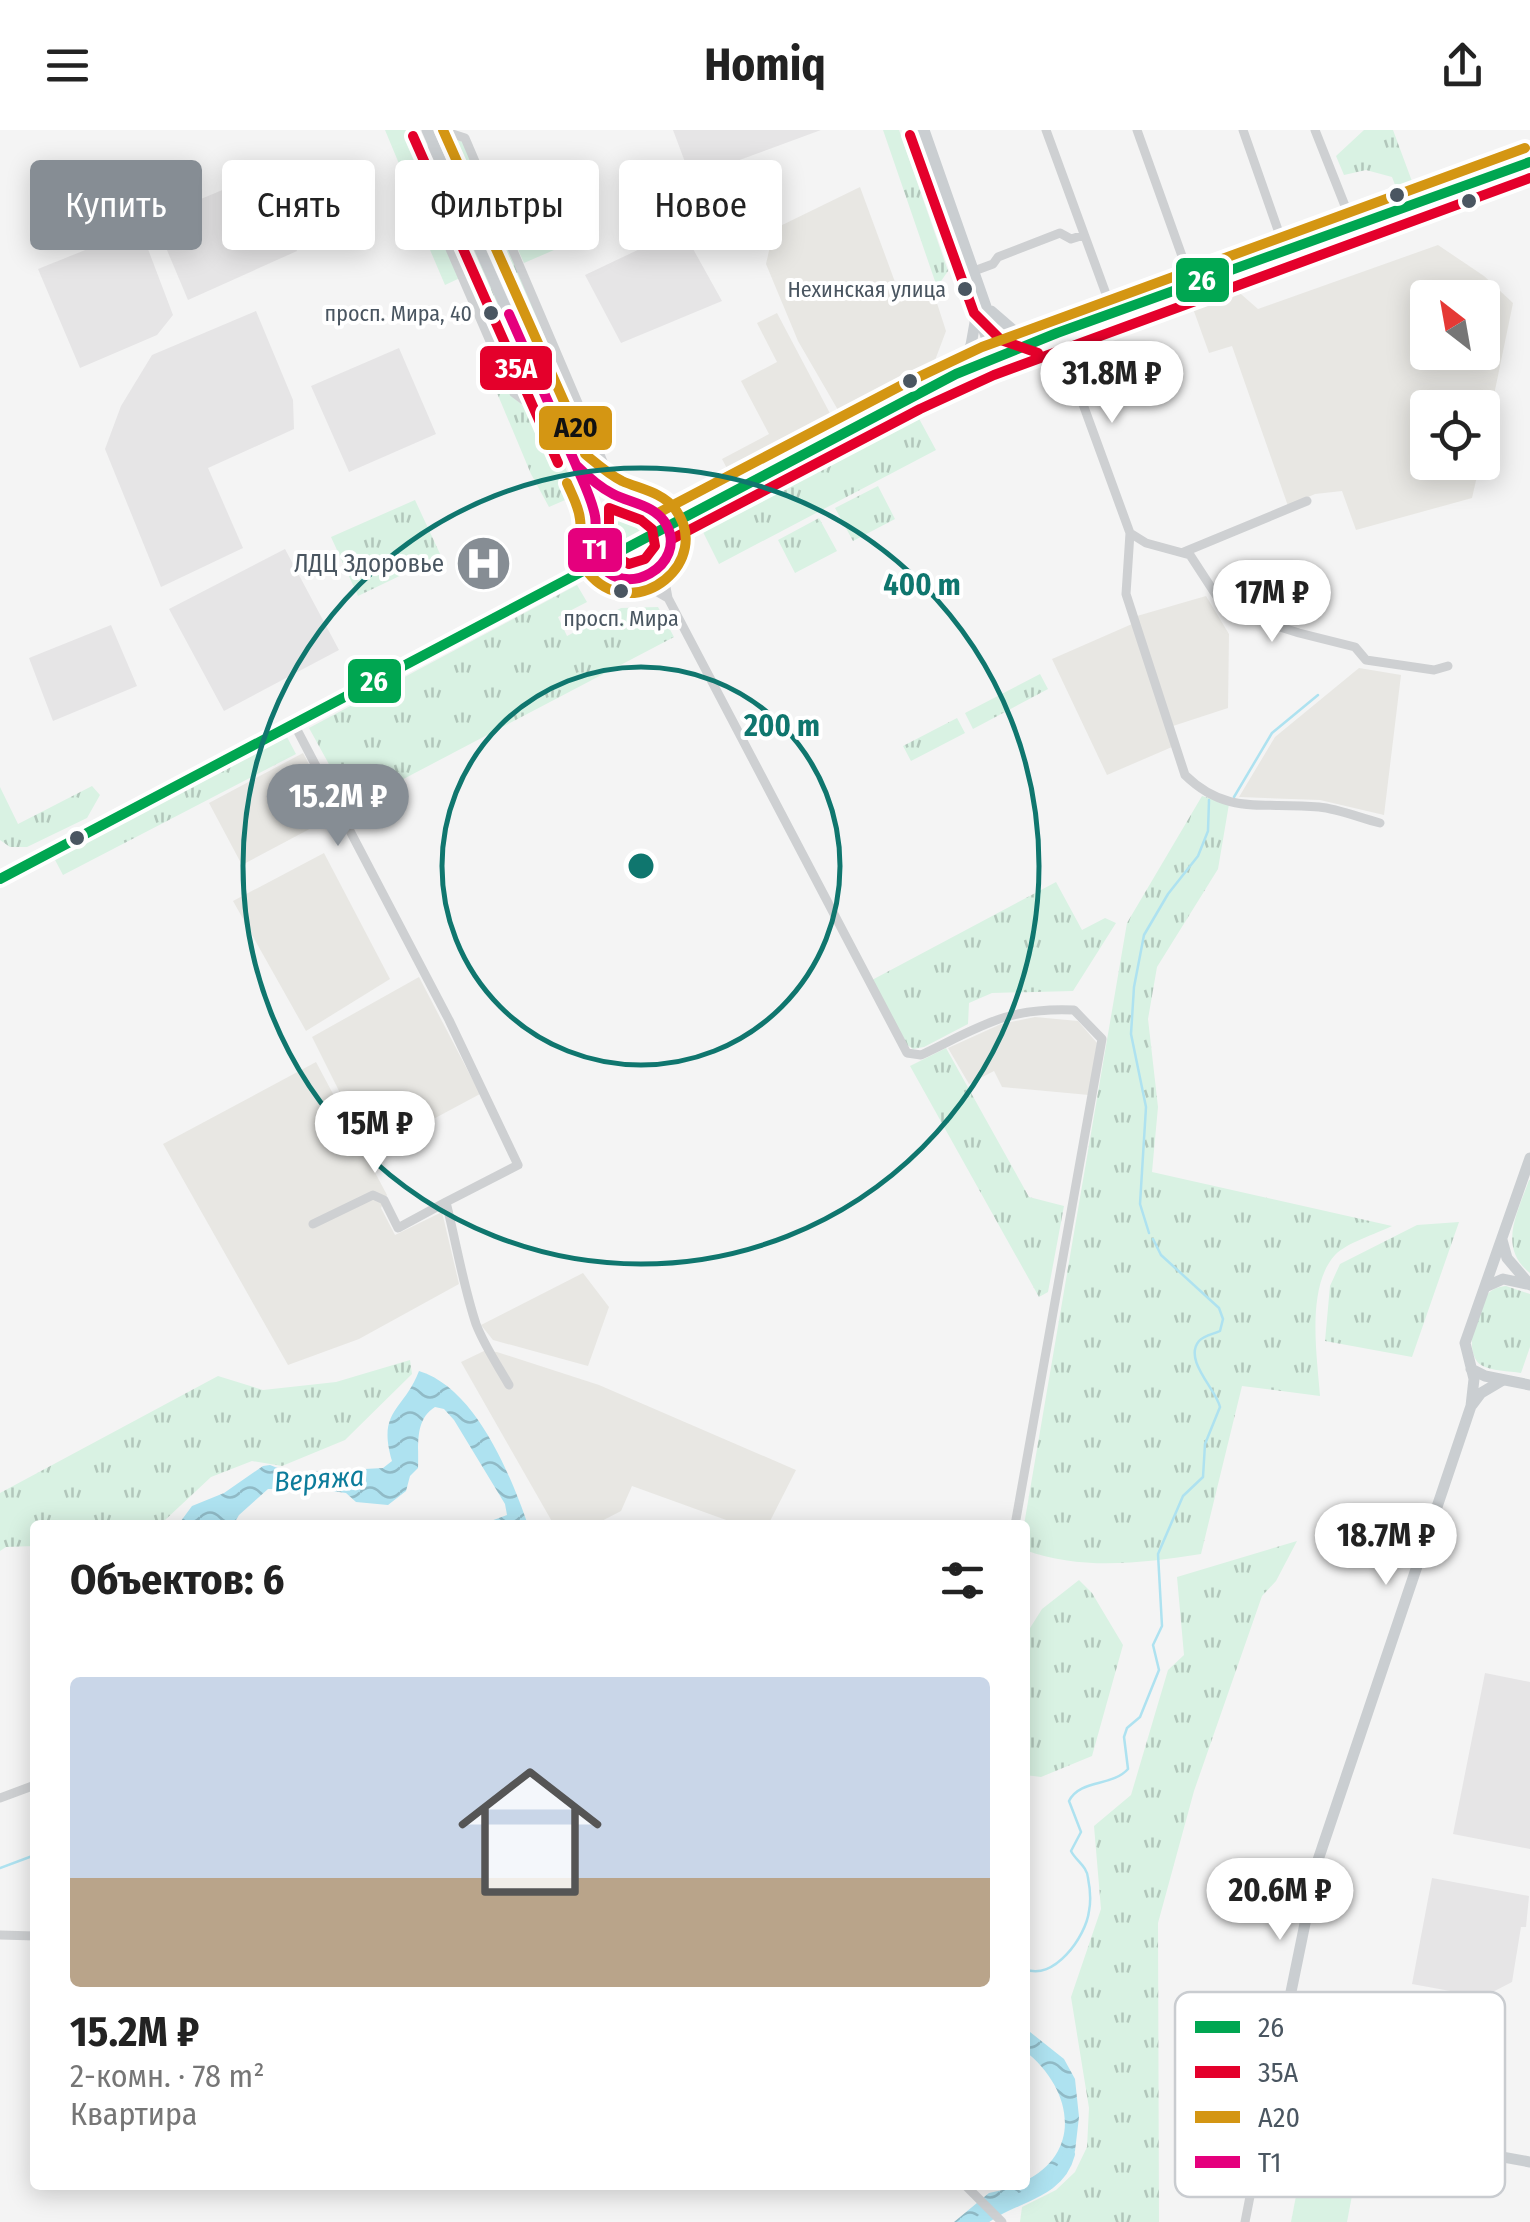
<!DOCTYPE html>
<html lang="ru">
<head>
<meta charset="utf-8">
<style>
  :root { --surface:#fff; --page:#f2f2f2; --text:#222; --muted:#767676; --line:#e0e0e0; --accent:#868d94 }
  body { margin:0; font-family:"Fira Sans Condensed",sans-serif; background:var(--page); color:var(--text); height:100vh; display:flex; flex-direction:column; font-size:38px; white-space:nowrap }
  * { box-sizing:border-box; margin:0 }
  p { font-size:32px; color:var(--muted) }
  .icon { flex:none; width:55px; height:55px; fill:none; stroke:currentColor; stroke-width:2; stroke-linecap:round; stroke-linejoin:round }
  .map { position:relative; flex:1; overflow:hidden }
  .sheet { position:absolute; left:30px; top:1390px; width:1000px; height:670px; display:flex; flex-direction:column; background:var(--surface); border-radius:10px; box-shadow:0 5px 25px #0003 }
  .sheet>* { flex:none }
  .guide { position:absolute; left:30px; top:30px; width:1000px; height:90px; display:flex; gap:20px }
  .needle { width:65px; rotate:329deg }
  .buttons { position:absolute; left:1410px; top:150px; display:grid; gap:20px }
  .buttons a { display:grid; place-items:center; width:90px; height:90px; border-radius:10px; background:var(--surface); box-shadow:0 5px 25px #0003; font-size:50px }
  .price { position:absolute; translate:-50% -85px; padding:0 22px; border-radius:35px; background:#fff; color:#222; font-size:32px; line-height:65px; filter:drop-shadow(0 2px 5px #0008) }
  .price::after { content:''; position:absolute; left:50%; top:60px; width:30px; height:22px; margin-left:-15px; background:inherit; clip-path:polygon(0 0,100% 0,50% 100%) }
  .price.selected { background:var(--accent); color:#fff }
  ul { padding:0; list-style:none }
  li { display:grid; align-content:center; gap:20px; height:530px; padding:0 40px }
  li+li { border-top:2px solid var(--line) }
  li span { display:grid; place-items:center; height:310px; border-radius:10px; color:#555 }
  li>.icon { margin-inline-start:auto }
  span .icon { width:180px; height:180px; fill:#fffc; stroke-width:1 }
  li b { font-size:42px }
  h2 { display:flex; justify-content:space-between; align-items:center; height:120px; padding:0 40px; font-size:42px }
  .tag { padding:0 35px; border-radius:10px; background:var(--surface); box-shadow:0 5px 25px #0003; font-size:35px; line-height:90px }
  .tag.selected { background:var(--accent); color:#fff }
  header { display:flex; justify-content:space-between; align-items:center; height:130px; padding:0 40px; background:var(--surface); font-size:45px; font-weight:700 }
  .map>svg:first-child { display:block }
</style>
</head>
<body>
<header><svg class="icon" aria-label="menu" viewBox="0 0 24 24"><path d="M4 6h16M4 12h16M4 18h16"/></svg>Homiq<svg class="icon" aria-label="share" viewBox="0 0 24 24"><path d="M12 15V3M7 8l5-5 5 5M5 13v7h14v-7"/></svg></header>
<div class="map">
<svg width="1530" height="2092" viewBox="0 0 1530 2092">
  <defs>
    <pattern id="grass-tufts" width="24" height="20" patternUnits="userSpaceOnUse" patternTransform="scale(2.5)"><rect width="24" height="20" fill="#d9f2e3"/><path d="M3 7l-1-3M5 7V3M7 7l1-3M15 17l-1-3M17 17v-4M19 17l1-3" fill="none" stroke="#b2c7bb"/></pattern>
    <pattern id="water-waves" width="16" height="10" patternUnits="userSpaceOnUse" patternTransform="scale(2.5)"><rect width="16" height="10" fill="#aee2f0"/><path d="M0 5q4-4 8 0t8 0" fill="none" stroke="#90bac6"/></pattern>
  </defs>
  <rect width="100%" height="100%" fill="#f4f4f4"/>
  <!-- commercial -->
  <path fill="#e8e7e3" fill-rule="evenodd" d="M860 57 895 152 935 167 946 201 931 241 842 287 798 211 766 134 774 99Z
    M1438 115 1484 146 1513 173 1483 318 1482 278H1428V332L1480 333 1472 368 1356 400 1342 361 1315 364 1288 376 1232 216 1209 223 1191 173 1234 158 1258 179ZM1428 168H1482V222H1428Z
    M777 183 834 291 731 346 722 329 769 304 741 251 777 232 757 193Z
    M1206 466 1229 504 1228 578 1173 596 1137 486Z
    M1132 494 1172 617 1107 645 1052 529Z
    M1359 538 1401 545 1384 685 1320 670 1239 667 1275 607Z
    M303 623 336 685 242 735 209 673Z
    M324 723 390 849 306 901 233 771Z
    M419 847 480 964 370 1023 312 907Z
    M1035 887 1078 891 1097 913 1089 965 1002 957 994 941 969 954 948 918 1001 894Z
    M316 932 387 1065 381 1078 395 1105 442 1082 459 1154 359 1209 288 1235 163 1014Z
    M583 1143 609 1177 588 1236 493 1210 481 1195Z
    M484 1221 497 1222 599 1255 796 1340 768 1395H740L632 1356 621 1381 594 1395H554L461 1232Z"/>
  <!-- education -->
  <path fill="#e6e5e6" d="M673 0H821L691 48Z
    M263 43 297 121 188 170 156 94 160 86Z
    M140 98 173 185 157 205 80 238 38 139Z
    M682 99 722 171 621 213 585 145Z
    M256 181 293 270 294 299 208 338 243 418 161 457 105 319 121 276 152 225Z
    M399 218 436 304 349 342 311 256Z
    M285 419 339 520 224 581 169 479Z
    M111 495 137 556 53 591 29 528Z
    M1485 1543 1530 1552V1719L1453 1704Z
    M1432 1748 1529 1766 1526 1797H1521L1512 1852 1483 1867 1412 1854Z"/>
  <!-- grass -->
  <path fill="url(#grass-tufts)" d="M385 0H416L427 24 425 73 417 77Z
    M883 0H899L948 141 937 157Z
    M1364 0H1393L1413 54 1397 60 1392 47 1366 40 1344 45 1336 26Z
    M441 4 463 12 571 266 548 256 508 160 516 156 492 99 483 102Z
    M435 32 546 281 514 259 434 70Z
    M571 58 591 104 524 133 504 88Z
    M431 80 460 148 445 155 416 87Z
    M487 239H498L510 264 541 292 579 364 549 377 531 344Z
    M916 283 936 320 719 434 699 394Z
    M878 356 895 389 853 411 835 378Z
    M415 370 441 426 358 466 331 407Z
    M628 380 639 381 653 393 605 420 601 411 608 391Z
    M819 388 837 421 795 443 778 410Z
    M577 455 587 472 558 487 567 506 621 478 658 477 674 507 352 676 309 598Z
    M1040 544 1048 559 973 599 965 583Z
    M957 588 965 603 911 631 903 616Z
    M287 607 296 624 63 745 54 728Z
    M92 656 100 665 87 688 27 717H10L0 710V657L18 694Z
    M1202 666 1229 674 1218 739 1157 837 1148 889 1158 977 1152 1042 1392 1096C1376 1104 1348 1112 1335 1125 1306 1157 1317 1225 1320 1266L1242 1256 1201 1424C1143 1433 1082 1441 1025 1420L1024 1395 1127 793Z
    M1056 752 1082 800 1105 788 1116 793 1073 861 992 863 969 873 968 894 924 917 913 919 906 914 872 850Z
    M946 918 1029 1067 1064 1076 1048 1162 1039 1167 910 936Z
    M1529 1050H1530V1143C1497 1117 1518 1082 1529 1050Z
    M1459 1092 1412 1227 1325 1211 1330 1156 1340 1134 1417 1095Z
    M1506 1156 1530 1164V1217L1521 1243C1509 1241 1491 1241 1481 1235 1462 1223 1476 1172 1491 1161 1497 1157 1499 1157 1506 1156Z
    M410 1230 412 1244 345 1310 282 1336 252 1331 211 1347 165 1390 150 1395H35V1416L6 1417 0 1421V1363L218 1246 263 1260 336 1252Z
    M1297 1411 1276 1451 1262 1466 1194 1661 1158 1793 1159 2092H1020L1022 2077 1056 2060 1075 2042 1087 2017 1089 1978 1071 1867 1101 1779 1094 1696 1131 1665 1168 1540 1184 1525 1177 1447Z
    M1079 1450 1092 1463 1123 1515 1092 1626 1041 1647 1025 1645V1506L1042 1479Z"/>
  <!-- pitch -->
  <path fill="#d9f2e3" d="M1306 2014 1360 2023 1347 2092H1291Z"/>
  <!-- water -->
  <path fill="url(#water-waves)" d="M419 1241C475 1258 510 1343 528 1395H480L507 1385 505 1374 454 1290 444 1279 435 1277C414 1290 419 1316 418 1338L410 1346 406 1361 388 1375 356 1372 346 1363 318 1359H268L239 1385 233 1395H178L192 1376 224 1363 263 1336 270 1335 290 1343 383 1338 392 1331C377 1280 403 1282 419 1241Z
    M1025 1898 1064 1929 1075 1949 1079 1987 1075 2021 1053 2049 986 2092H954L989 2063 1025 2055V2051C1085 2021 1071 1957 1025 1921Z"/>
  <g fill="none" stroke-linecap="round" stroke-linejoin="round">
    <!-- stream -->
    <path stroke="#aee2f0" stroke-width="2.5" d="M1234 667 1272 603 1318 565
      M1149 1103 1140 1074 1146 977 1131 904 1134 857 1144 805 1168 764 1198 726 1208 701 1209 670
      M0 1738 35 1725
      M1025 1839C1053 1852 1086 1807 1089 1781 1091 1771 1090 1758 1088 1748 1087 1736 1076 1731 1071 1721L1081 1702 1069 1671C1080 1649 1112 1657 1128 1639L1124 1607 1127 1598 1140 1587 1159 1540 1153 1515 1162 1496 1158 1424 1183 1366 1203 1347 1205 1314 1220 1277C1216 1259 1183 1230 1199 1211 1204 1205 1214 1204 1220 1201L1223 1189 1219 1178 1161 1125 1153 1109"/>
    <!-- river -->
    <path stroke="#aee2f0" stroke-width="12" d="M980 2092C1007 2066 1058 2067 1069 2024"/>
    <!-- minor -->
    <path stroke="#ced0d2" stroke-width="9" d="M440 0 465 8 610 348 602 357
      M1046 0 1113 183
      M1137 0 1192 154
      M1243 0 1285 120
      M1315 0 1353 96
      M432 16 431 75 499 232 514 263 554 293
      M974 141 993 134 998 127 1060 103 1071 109 1084 105
      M1057 203 1130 403 1126 464 1185 645C1228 687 1264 671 1319 677 1339 679 1360 688 1380 693
      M1130 403 1146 413 1190 425 1218 468 1240 484 1299 503 1355 517 1366 530 1434 540 1448 536
      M1184 422 1307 371
      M662 435 668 468 907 923 921 925C980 897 1006 877 1074 880L1102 909 1015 1395
      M637 450 668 468
      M294 594 449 890 518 1035 446 1072C456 1112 463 1155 476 1194 484 1215 497 1234 509 1255
      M313 1094 373 1065 384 1070 398 1098 446 1072
      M0 1668 35 1655
      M0 1805 35 1806
      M965 2055 1002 2092
      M1245 2092 1266 1984"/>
    <!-- major -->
    <path stroke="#caced1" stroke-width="11" d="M427 0 590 368C597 390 589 411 597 428 621 479 698 428 661 386 649 372 628 371 612 363 598 356 587 345 575 335
      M913 0 994 229
      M924 0 1003 225
      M991 181 1013 200 1043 209
      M956 244 971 215 976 187
      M596 395 612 378 633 373
      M0 749 956 244 1057 203 1530 32
      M1530 1028 1465 1213 1474 1249 1471 1276 1318 1730 1266 1984 1530 2032
      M1502 1110 1507 1128 1530 1155
      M1485 1157 1503 1149 1526 1154
      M1471 1239 1485 1246 1530 1255
      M1472 1275 1481 1263 1503 1250"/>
    <defs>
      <path id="bus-1" d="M0 749 956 244 1057 203 1530 32"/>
      <path id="bus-2" d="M910 5 974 183 1001 210 1038 223
        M413 6 558 333
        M609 378 641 390 652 399 655 416 645 429 629 434 613 426 609 416Z
        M674 408 920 279 994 245 1530 48"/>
      <path id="bus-3" d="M443 0 586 321
        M567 353C572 365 579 377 580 389 583 411 575 430 592 447 637 493 714 431 675 379 662 362 640 359 622 351 608 344 596 333 585 324
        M660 382 906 253 982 217 1525 18"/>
      <path id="bus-4" d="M509 184 576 335
        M509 184 576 335
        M576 335C587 346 599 357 613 364 630 373 655 375 666 394 689 435 623 472 599 432 590 418 598 401 595 386 592 369 583 352 576 335Z"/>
    </defs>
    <!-- bus-1 casing -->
    <use href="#bus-1" stroke="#fff" stroke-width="18"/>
    <!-- bus-2 casing -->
    <use href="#bus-2" stroke="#fff" stroke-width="18"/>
    <!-- bus-3 casing -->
    <use href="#bus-3" stroke="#fff" stroke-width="18"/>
    <!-- bus-4 casing -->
    <use href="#bus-4" stroke="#fff" stroke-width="18"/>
    <!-- bus-1 -->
    <use href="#bus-1" stroke="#00a651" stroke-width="10"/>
    <!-- bus-2 -->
    <use href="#bus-2" stroke="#e4002b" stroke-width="10"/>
    <!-- bus-3 -->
    <use href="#bus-3" stroke="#d49613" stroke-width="10"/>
    <!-- bus-4 -->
    <use href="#bus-4" stroke="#e5007d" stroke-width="10"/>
  </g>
  <!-- distance rings -->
  <g fill="none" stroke="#0f766e" stroke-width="5">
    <circle cx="641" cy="736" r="199"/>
    <circle cx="641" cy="736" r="398"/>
  </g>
  <!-- icons -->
  <defs>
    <symbol id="hospital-disc" viewBox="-11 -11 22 22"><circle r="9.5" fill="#868d94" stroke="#fff"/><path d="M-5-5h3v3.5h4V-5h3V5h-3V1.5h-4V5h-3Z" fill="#fff"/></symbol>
  </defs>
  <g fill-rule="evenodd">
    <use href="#hospital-disc" x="452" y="402" width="63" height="63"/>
  </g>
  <!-- markers -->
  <g fill="#4a5661" stroke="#fff" stroke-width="4">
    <circle cx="1397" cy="65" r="9"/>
    <circle cx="1469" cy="71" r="9"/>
    <circle cx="965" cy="159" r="9"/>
    <circle cx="491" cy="183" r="9"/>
    <circle cx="910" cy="251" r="9"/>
    <circle cx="621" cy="461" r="9"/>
    <circle cx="77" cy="708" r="9"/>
  </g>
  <g text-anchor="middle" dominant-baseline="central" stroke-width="8" stroke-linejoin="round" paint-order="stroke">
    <!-- bus labels -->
    <g font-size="22" fill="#4a5661" stroke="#fff" text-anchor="end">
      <text x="946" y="159">Нехинская улица</text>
      <text x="472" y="183">просп. Мира, 40</text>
      <text x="621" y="488" text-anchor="middle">просп. Мира</text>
    </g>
    <!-- poi labels -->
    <g font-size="25" fill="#4a5661" stroke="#fff" text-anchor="end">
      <text x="444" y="434">ЛДЦ Здоровье</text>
    </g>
    <!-- water labels -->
    <g font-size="28" font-style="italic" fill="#0c7c9b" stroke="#fff">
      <text transform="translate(319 1349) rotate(-4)">Веряжа</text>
    </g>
  </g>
  <!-- legend -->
  <rect x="1175" y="1862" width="330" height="205" rx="15" fill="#fff" stroke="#c9ccd0" stroke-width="2.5"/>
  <rect x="1195" y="1891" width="45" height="12" fill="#00a651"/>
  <rect x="1195" y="1936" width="45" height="12" fill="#e4002b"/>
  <rect x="1195" y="1981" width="45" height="12" fill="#d49613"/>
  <rect x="1195" y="2026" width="45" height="12" fill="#e5007d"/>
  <g font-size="28" fill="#4a5661">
    <text x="1258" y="1907">26</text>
    <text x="1258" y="1952">35А</text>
    <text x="1258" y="1997">А20</text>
    <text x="1258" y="2042">Т1</text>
  </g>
  <circle cx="641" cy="736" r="15" fill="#0f766e" stroke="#fff" stroke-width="5"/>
  <g font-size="30" text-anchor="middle" font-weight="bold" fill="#0f766e" stroke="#fff" stroke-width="8" stroke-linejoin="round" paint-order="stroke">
    <text x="922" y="465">400 m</text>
    <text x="782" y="606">200 m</text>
  </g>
  <g stroke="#fff" stroke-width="4">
    <rect x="1174" y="126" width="57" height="48" rx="10" fill="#00a651"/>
    <rect x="478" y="214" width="76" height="48" rx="10" fill="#e4002b"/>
    <rect x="537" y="274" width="77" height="48" rx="10" fill="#d49613"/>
    <rect x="566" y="396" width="58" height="48" rx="10" fill="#e5007d"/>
    <rect x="346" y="527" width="57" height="48" rx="10" fill="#00a651"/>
  </g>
  <g font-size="28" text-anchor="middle" font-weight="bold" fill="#fff">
    <text x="1202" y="160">26</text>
    <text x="516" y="248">35А</text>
    <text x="595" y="429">Т1</text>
    <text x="374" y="561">26</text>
  </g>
  <g font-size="28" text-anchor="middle" font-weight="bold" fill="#111">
    <text x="576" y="307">А20</text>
  </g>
</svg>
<div class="buttons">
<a><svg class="needle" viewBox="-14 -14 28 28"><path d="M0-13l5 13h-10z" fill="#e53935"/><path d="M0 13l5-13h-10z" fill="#767676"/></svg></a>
<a><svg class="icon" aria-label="locate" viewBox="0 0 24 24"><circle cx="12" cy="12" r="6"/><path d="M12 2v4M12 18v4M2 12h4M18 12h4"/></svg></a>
</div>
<b class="price" style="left:1112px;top:296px">31.8M ₽</b>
<b class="price" style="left:1272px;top:515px">17M ₽</b>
<b class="price selected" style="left:338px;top:719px">15.2M ₽</b>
<b class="price" style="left:375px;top:1046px">15M ₽</b>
<b class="price" style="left:1386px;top:1458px">18.7M ₽</b>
<b class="price" style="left:1280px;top:1813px">20.6M ₽</b>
<div class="guide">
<a class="tag selected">Купить</a>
<a class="tag">Снять</a>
<a class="tag">Фильтры</a>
<a class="tag">Новое</a>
</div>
<section class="sheet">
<h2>Объектов: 6<svg class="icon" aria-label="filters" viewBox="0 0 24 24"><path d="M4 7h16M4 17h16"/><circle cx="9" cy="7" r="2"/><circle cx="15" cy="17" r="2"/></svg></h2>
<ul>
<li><span style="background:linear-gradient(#c9d6e8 65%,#b9a48a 0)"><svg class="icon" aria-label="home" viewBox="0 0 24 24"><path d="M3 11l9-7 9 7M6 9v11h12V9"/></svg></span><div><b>15.2M ₽</b><p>2-комн. · 78 m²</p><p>Квартира</p></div></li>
</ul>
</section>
</div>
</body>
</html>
